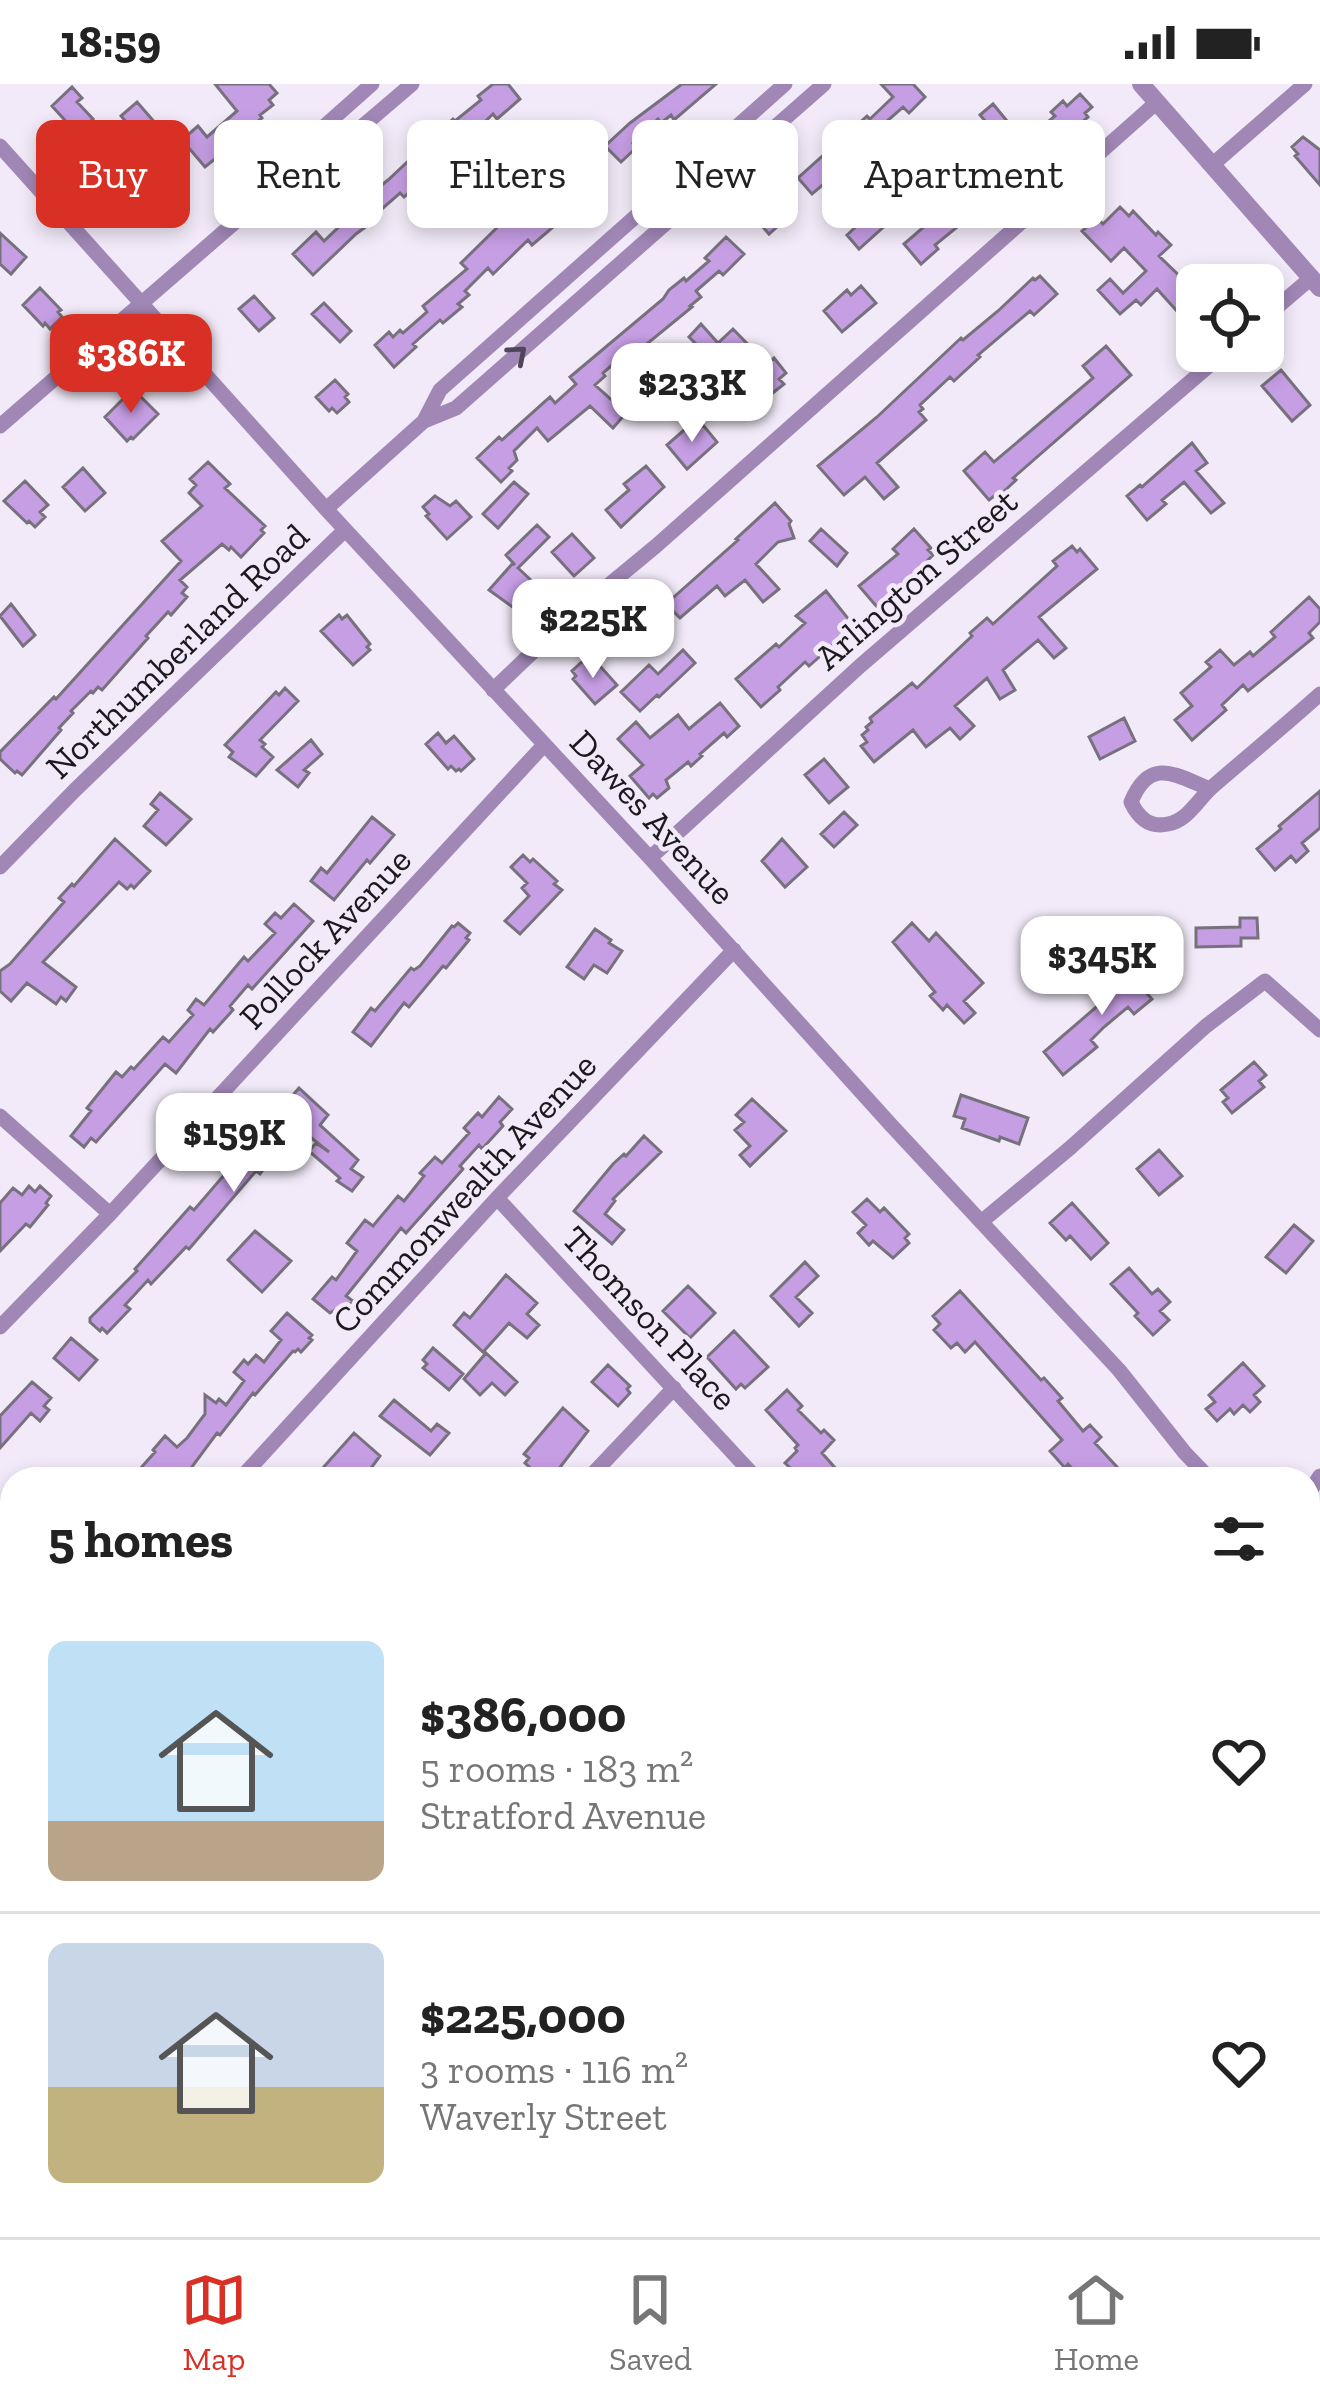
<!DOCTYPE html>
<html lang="en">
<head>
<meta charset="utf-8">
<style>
  :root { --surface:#fff; --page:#f2f2f2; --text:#222; --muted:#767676; --line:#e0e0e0; --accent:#d93025 }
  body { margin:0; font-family:"Zilla Slab",serif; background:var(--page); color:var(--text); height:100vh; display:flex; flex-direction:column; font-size:45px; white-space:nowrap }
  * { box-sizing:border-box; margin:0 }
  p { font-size:39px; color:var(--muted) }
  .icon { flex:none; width:66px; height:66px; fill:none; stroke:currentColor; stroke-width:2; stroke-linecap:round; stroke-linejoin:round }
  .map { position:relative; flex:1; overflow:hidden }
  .sheet { position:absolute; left:0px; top:1383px; width:1320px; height:771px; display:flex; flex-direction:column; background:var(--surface); border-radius:36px 36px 0 0; box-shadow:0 6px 18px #0003 }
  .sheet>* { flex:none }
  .hud { position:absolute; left:36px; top:36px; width:1248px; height:108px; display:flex; gap:24px }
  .fabs { position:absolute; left:1176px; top:180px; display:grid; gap:24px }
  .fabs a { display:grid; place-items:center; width:108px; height:108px; border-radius:18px; background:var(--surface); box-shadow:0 6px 18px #0003; font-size:60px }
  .price { position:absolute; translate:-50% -102px; padding:0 27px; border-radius:24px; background:#fff; color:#222; font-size:39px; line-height:78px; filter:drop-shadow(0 3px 6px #0008) }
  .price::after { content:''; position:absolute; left:50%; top:72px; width:36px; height:27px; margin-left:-18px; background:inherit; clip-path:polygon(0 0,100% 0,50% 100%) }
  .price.current { background:var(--accent); color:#fff }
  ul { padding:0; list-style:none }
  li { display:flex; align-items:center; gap:36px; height:300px; padding:0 48px }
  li+li { border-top:3px solid var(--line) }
  li span { display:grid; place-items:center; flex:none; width:336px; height:240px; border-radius:18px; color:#555 }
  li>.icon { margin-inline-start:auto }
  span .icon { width:144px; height:144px; fill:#fffc; stroke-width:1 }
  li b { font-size:51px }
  h2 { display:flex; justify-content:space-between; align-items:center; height:144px; padding:0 48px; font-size:51px }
  .pill { padding:0 42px; border-radius:18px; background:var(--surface); box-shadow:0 6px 18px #0003; font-size:42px; line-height:108px }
  .pill.current { background:var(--accent); color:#fff }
  .status { display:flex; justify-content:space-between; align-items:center; height:84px; padding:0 60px; background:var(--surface); direction:ltr }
  .status svg { height:33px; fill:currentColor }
  .tabs { display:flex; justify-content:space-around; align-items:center; height:168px; border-top:3px solid var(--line); background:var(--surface); font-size:33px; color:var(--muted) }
  .tabs a { display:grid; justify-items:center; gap:6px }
  .tabs .current { color:var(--accent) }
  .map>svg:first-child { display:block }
</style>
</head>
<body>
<div class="status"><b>18:59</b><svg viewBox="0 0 49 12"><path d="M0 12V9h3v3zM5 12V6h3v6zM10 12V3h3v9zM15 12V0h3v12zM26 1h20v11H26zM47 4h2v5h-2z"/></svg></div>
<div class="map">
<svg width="1320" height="2153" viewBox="0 0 1320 2153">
  <rect width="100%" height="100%" fill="#f2eaf8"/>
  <!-- building -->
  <path fill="#c69ee4" stroke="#77717d" stroke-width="3" d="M215 0H269L277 9 269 16 273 21 260 31 262 34 251 43 249 41 223 62 226 66 205 83 182 56 198 42 207 53 237 27Z
    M493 0H508L520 15 497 35 493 30 449 72 445 67 422 89 424 92 415 100 417 102 404 113 400 109 376 130 379 133 356 150 313 191 293 170 316 148 324 157 345 137 342 133 388 96 453 35 455 37 481 16 478 12Z
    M682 0H716L674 36 671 31 661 39 658 35 633 59 637 63 621 78 605 62 630 39Z
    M881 0H913L925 13 909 29 903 23 878 45 882 49 860 70 857 66 828 90 831 94 812 110 798 94 867 32 876 42 870 35 893 13Z
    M72 3 82 14 77 18 93 35 80 47 75 42 73 45 52 22Z
    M1080 10 1092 23 1085 29 1088 33 1001 109 998 105 978 125 980 128 965 142 962 139 935 161 938 165 921 180 904 160 940 129 938 126 983 87 979 82 1005 60 980 31 993 20 1021 54 1026 49 1030 53 1055 32 1051 28 1063 17 1067 22Z
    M137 18 164 49 148 63 121 32Z
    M1303 53 1320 66V101L1295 72 1298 70 1292 63Z
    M129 71 162 106 160 108 166 114 152 128 118 94 120 92 114 85Z
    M583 85 596 99 590 104 594 107 550 141 552 144 532 161 528 156 493 190 488 184 465 207 469 211 458 220 462 223 443 239 440 236 413 260 416 263 394 283 375 261 389 248 393 253 400 246 403 249 427 228 423 222 467 185 461 179 513 128 519 135 526 128 531 134 561 107 555 100 568 88 573 94Z
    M778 113 789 126 786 129 789 132 769 150 755 134Z
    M1120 123 1129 132 1133 127 1156 151 1158 148 1171 161 1159 172 1197 209V242L1189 233 1185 236 1157 205 1141 221 1136 216 1120 230 1098 206 1110 195 1123 209 1146 187 1124 164 1111 177 1082 147 1097 134 1103 140Z
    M875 125 888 139 859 165 847 151Z
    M0 149 26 173 11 190 0 180Z
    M726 153 744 170 723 191 719 187 696 207 701 213 690 222 692 223 631 273 627 268 603 289 605 292 595 301 626 329 613 344 590 322 548 357 537 344 514 367 517 376 509 384 512 387 501 398 477 374 499 353 502 356 550 313 555 319 576 300 570 293 663 215 669 206 684 194 686 197 709 177 705 174Z
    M1040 192 1057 210 1034 231 1030 227 978 271 980 273 954 297 950 293 920 321 923 325 919 328 926 336 877 379 898 403 884 415 865 393 844 411 818 382 877 333 961 254 963 256 998 227 1033 194 1035 196Z
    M861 202 876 219 842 248 824 227 847 206 851 211Z
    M40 204 61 226 58 228 62 233 50 245 45 239 43 242 23 221Z
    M254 212 274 234 259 247 239 225Z
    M324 219 351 247 340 258 312 230Z
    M701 240 718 259 733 245 767 280 774 274 786 289 779 295 784 300 765 315 762 311 757 315 728 278 721 285 689 253Z
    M1106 262 1131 291 1013 394 1016 396 1000 411 998 409 989 416 964 387 985 368 994 378 1093 294 1083 282Z
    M1281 286 1310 321 1292 337 1262 302Z
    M335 296 348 310 345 313 349 318 337 329 332 324 329 327 316 313Z
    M133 305 158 330 133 355 131 353 127 357 105 333Z
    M691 340 696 346 703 341 717 358 687 385 667 361Z
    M1192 359 1207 379 1196 387 1224 419 1211 429 1184 398 1162 416 1166 420 1147 436 1127 412 1140 401 1142 403Z
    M208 378 230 400 225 404 265 442 261 446 264 449 241 473 231 463 229 466 222 460 180 496 187 503 182 509 187 513 171 531 168 528 146 552 148 554 102 606 98 603 93 609 91 607 71 627 73 629 59 644 61 646 22 691 17 687 15 689 0 675V668L54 613 56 615 181 477 162 457 202 422 189 409 196 401 190 395Z
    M646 382 664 403 621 443 606 426 629 406 624 400Z
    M83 384 105 409 85 427 63 403Z
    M25 397 48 421 40 428 45 433 35 443 29 437 27 439 4 417Z
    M514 398 528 410 498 444 483 430Z
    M435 412 450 422 456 417 471 433 447 455 426 432 429 430 423 423Z
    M775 419 791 437 789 440 794 454 778 458 756 480 779 505 763 518 745 496 725 512 717 502 680 534 666 520 738 456 736 455Z
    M537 441 549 453 518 484 533 498 526 505 532 512 518 527 489 506 513 479 515 481 506 471Z
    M821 445 847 469 837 482 810 457Z
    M914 445 931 464 928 466 933 471 923 481 925 483 877 523 859 502 898 470 893 465Z
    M572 450 594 474 574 492 552 468Z
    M1072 462 1077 468 1080 465 1097 485 1039 533 1066 564 1054 574 1038 556 1003 586 1015 606 1000 615 987 594 955 622 974 642 960 655 950 644 926 663 913 646 874 678 861 662 867 658 862 651 868 646 866 643 872 638 870 634 912 599 917 604 972 552 970 549 987 534 993 540 1057 482 1053 477Z
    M826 507 854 542 809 582 805 578 778 603 780 606 761 623 736 595 776 560 779 563 805 539 796 532Z
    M1309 513 1320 525V538L1309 549 1313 554 1248 607 1243 601 1222 621 1226 626 1192 656 1175 636 1192 622 1181 609 1211 583 1206 578 1220 566 1234 581 1250 568 1253 572 1275 553 1271 548Z
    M11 520 35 551 23 562 0 532Z
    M339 531 342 535 347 531 370 560 367 563 370 566 353 581 321 547Z
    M683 566 695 579 659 613 657 611 640 627 621 608 649 581 658 590Z
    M585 575 595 584 599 581 617 601 595 620 573 595 576 592 572 587Z
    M285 604 298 617 260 656 265 660 262 663 273 673 256 692 229 673 233 668 225 661 276 608 279 611Z
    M720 619 739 642 727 653 724 649 700 670 702 672 691 682 688 678 666 696 669 704 657 714 653 710 649 714 630 692 643 681 618 655 636 638 650 654 678 631 689 645Z
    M1124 634 1135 657 1100 675 1089 653Z
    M438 649 446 659 454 652 474 675 461 687 459 685 456 687 451 682 448 685 426 660Z
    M311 656 322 670 304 686 309 689 298 703 277 686Z
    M824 675 848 703 829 719 805 691Z
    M1320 707V744L1302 759 1308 767 1296 778 1291 772 1275 786 1257 765 1281 745 1279 742Z
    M160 709 191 735 166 761 144 742 158 726 151 720Z
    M844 728 857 741 834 763 821 750Z
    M372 733 394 751 370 779 367 776 334 816 311 797 321 784 327 789Z
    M115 755 150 787 134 804 131 801 127 805 119 798 43 878 76 903 66 917 61 913 56 920 27 899 11 917 0 907V887L10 880 64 818 59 814 72 800 74 802Z
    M782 755 807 783 785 803 762 777Z
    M523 771 530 778 533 775 557 797 554 800 562 806 520 850 505 837 529 812 522 804 527 799 511 783Z
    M294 820 313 837 252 905 248 901 230 922 233 926 213 948 210 945 176 989 165 980 96 1058 91 1054 84 1063 71 1052 91 1027 87 1024 116 988 122 993 131 983 134 985 163 953 169 958 193 931 188 926 196 915 204 921 244 873 248 877 275 849 265 840 275 829 281 834Z
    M1240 834H1257L1258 854H1241V862L1196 863V844L1240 843Z
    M458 839 470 849 466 854 469 856 446 884 443 882 409 923 404 919 371 962 353 948 371 924 375 927 411 884 414 886 420 882 452 842 454 843Z
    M912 839 929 857 936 849 983 899 964 917 975 929 964 939 947 921 943 926 930 912 935 908 893 858Z
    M595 845 611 856 609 859 622 867 607 889 594 881 584 895 567 883Z
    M1146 875 1158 890 1142 904 1152 915 1134 930 1128 923 1104 943 1091 956 1097 963 1063 991 1044 968 1108 913 1105 909Z
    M1254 978 1266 991 1259 997 1264 1003 1232 1029 1223 1018 1228 1014 1221 1006Z
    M299 1004 328 1031 320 1041 358 1076 351 1085 363 1093 352 1107 337 1097 340 1094 309 1067 316 1059 329 1068 295 1041 260 1090 256 1087 189 1165 186 1163 151 1200 148 1196 125 1221 130 1225 107 1249 102 1244 100 1247 90 1238V1234L137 1187 135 1185 190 1123 194 1126Z
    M961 1011 1028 1034 1019 1060 1000 1053 999 1057 962 1044 965 1035 954 1032Z
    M499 1013 512 1025 500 1038 503 1042 482 1065 479 1061 460 1082 463 1085 406 1149 401 1144 346 1212 353 1217 342 1229 337 1225 330 1229 313 1215 332 1193 336 1196 357 1167 347 1159 365 1136 373 1142 398 1112 404 1117 424 1092 420 1089 435 1073 442 1079 469 1049 464 1044 478 1029 482 1033Z
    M752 1015 786 1047 750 1082 740 1071 750 1062 735 1046 744 1038 736 1031Z
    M644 1052 661 1068 613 1115 615 1117 605 1130 624 1146 612 1160 574 1127 613 1080 624 1070 626 1072Z
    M1159 1066 1182 1092 1159 1111 1137 1085Z
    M29 1102 35 1108 40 1102 51 1112 46 1119 48 1121 30 1143 26 1140 0 1167V1119L13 1104 22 1111Z
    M867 1115 880 1128 884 1124 909 1150 905 1154 909 1159 893 1174 873 1157 869 1161 858 1149 866 1141 853 1128Z
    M1072 1119 1108 1159 1091 1175 1070 1152 1066 1156 1050 1139Z
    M1294 1141 1313 1157 1286 1189 1266 1173Z
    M255 1147 291 1177 262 1208 228 1176Z
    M805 1178 818 1192 796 1213 812 1229 799 1242 771 1212Z
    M1129 1184 1152 1210 1158 1205 1170 1218 1160 1227 1169 1236 1153 1251 1135 1232 1138 1229 1111 1200Z
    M506 1191 537 1219 527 1230 539 1241 527 1254 509 1239 483 1268 454 1241 464 1229 470 1234Z
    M688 1202 715 1229 690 1254 663 1227Z
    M960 1207 1041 1296 1044 1294 1062 1314 1058 1317 1083 1347 1090 1341 1101 1353 1095 1359 1128 1395H1082L1068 1380 1065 1384 1050 1367 1062 1356 975 1258 965 1268 957 1259 951 1264 934 1246 940 1240 933 1232Z
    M287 1229 312 1251 309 1254 312 1256 301 1268 298 1265 295 1268 293 1267 255 1311 253 1309 220 1351 217 1349 186 1391 184 1389 179 1395H131L155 1368 153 1366 165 1352 177 1363 187 1354 205 1330V1311L216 1319 219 1315 226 1321 244 1297 234 1288 244 1276 248 1280 256 1271 264 1278 281 1256 271 1247Z
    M734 1247 768 1283 745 1304 741 1300 736 1305 707 1273Z
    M71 1254 97 1276 79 1296 54 1274Z
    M433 1264 463 1290 449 1306 423 1284 427 1280 423 1276Z
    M486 1269 517 1298 505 1311 492 1299 480 1311 464 1295Z
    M1243 1279 1264 1302 1254 1311 1260 1318 1250 1328 1243 1321 1234 1330 1230 1325 1217 1337 1206 1325 1215 1318 1209 1311Z
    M608 1281 630 1302 627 1305 630 1309 618 1322 592 1298Z
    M32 1298 51 1314 44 1322 49 1326 40 1337 31 1329 0 1364V1332Z
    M787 1306 802 1322 798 1326 821 1349 824 1346 834 1356 822 1369 845 1395H802L785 1379 797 1367 795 1364 798 1361 766 1326Z
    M394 1316 431 1347 437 1340 449 1349 430 1371 380 1332Z
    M563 1324 588 1347 551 1395H543L525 1379 529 1374 524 1370Z
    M354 1349 380 1372 363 1395H313Z"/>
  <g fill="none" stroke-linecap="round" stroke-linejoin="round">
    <!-- minor -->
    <path stroke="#a187b6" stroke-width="15" d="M0 62 326 425 650 774 891 1041 1119 1286 1185 1369 1210 1395
      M1212 81 1305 0
      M247 125 274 87 372 0
      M1263 235 1311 194
      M424 337 440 306 785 0
      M0 342 241 133 289 105 412 0
      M326 425 424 337 456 324 824 0
      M493 606 564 538 656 462 1157 18
      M1210 705C1175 691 1150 672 1131 718 1138 733 1149 744 1168 740 1188 736 1197 717 1211 704 1247 673 1284 642 1320 610
      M650 774 860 582 1226 267
      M0 783 75 706 345 446
      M0 1032 110 1130
      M497 1114 757 1395
      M981 1138 1070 1064 1206 942 1265 897 1320 946
      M0 1243 110 1130 544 661
      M240 1395 497 1114 734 866
      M588 1395 674 1304
      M1308 1410 1320 1392
      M1308 1501 1320 1513
      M0 1655 12 1641
      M1308 1727 1320 1722
      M0 1791 12 1803
      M1308 1937 1320 1931
      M0 2043 12 2029
      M0 2107 12 2112
      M94 2142 124 2153
      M316 2142 321 2153
      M452 2153 476 2142
      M826 2153 855 2142"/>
    <!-- tertiary -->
    <path stroke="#a187b6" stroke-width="18" d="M1141 0 1320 204
      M1308 2045 1320 2038
      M1149 2153 1162 2142"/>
  </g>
  <!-- one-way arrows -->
  <defs><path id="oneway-chevron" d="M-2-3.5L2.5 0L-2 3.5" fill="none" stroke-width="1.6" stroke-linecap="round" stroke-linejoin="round" transform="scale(3)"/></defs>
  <use stroke="#51455a" href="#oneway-chevron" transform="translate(518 270) rotate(-41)"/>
  <g text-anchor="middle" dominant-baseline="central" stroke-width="9" stroke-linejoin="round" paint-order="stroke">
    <!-- street labels -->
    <g font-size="36" fill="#1b191d" stroke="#f2eaf8">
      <text transform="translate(916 495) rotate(-41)">Arlington Street</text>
      <text transform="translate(177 567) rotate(-44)">Northumberland Road</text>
      <text transform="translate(653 733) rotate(47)">Dawes Avenue</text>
      <text transform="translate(325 854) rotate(-47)">Pollock Avenue</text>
      <text transform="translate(464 1109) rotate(-47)">Commonwealth Avenue</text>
      <text transform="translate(650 1234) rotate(47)">Thomson Place</text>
    </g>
  </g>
</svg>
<div class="fabs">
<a><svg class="icon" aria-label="locate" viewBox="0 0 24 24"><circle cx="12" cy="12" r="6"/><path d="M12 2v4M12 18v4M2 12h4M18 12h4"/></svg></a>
</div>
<b class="price current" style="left:131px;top:332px">$386K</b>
<b class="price" style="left:692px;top:361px">$233K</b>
<b class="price" style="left:593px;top:597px">$225K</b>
<b class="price" style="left:1102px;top:934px">$345K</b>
<b class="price" style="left:234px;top:1111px">$159K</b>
<div class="hud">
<a class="pill current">Buy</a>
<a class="pill">Rent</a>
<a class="pill">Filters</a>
<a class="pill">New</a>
<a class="pill">Apartment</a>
</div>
<section class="sheet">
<h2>5 homes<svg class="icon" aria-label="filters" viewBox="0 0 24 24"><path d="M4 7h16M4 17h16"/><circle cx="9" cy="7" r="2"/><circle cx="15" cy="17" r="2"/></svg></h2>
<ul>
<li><span style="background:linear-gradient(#bfe0f5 75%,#b9a48a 0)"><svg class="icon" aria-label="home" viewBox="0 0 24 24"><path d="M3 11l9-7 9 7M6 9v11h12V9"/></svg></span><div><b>$386,000</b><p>5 rooms · 183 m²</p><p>Stratford Avenue</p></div><svg class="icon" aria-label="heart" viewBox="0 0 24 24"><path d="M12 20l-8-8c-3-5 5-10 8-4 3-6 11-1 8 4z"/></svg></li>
<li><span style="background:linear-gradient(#c9d6e8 60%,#c2b280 0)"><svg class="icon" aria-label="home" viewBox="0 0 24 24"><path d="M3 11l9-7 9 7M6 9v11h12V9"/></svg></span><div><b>$225,000</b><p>3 rooms · 116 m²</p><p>Waverly Street</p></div><svg class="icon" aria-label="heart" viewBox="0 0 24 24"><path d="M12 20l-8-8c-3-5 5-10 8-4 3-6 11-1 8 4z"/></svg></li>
</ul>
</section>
</div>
<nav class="tabs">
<a class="current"><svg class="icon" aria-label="map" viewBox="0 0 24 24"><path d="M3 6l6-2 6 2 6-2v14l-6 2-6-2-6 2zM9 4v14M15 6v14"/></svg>Map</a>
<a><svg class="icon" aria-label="saved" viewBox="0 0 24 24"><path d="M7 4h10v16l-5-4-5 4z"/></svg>Saved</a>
<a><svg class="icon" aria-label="home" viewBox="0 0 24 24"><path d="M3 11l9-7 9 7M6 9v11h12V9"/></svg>Home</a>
</nav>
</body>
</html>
